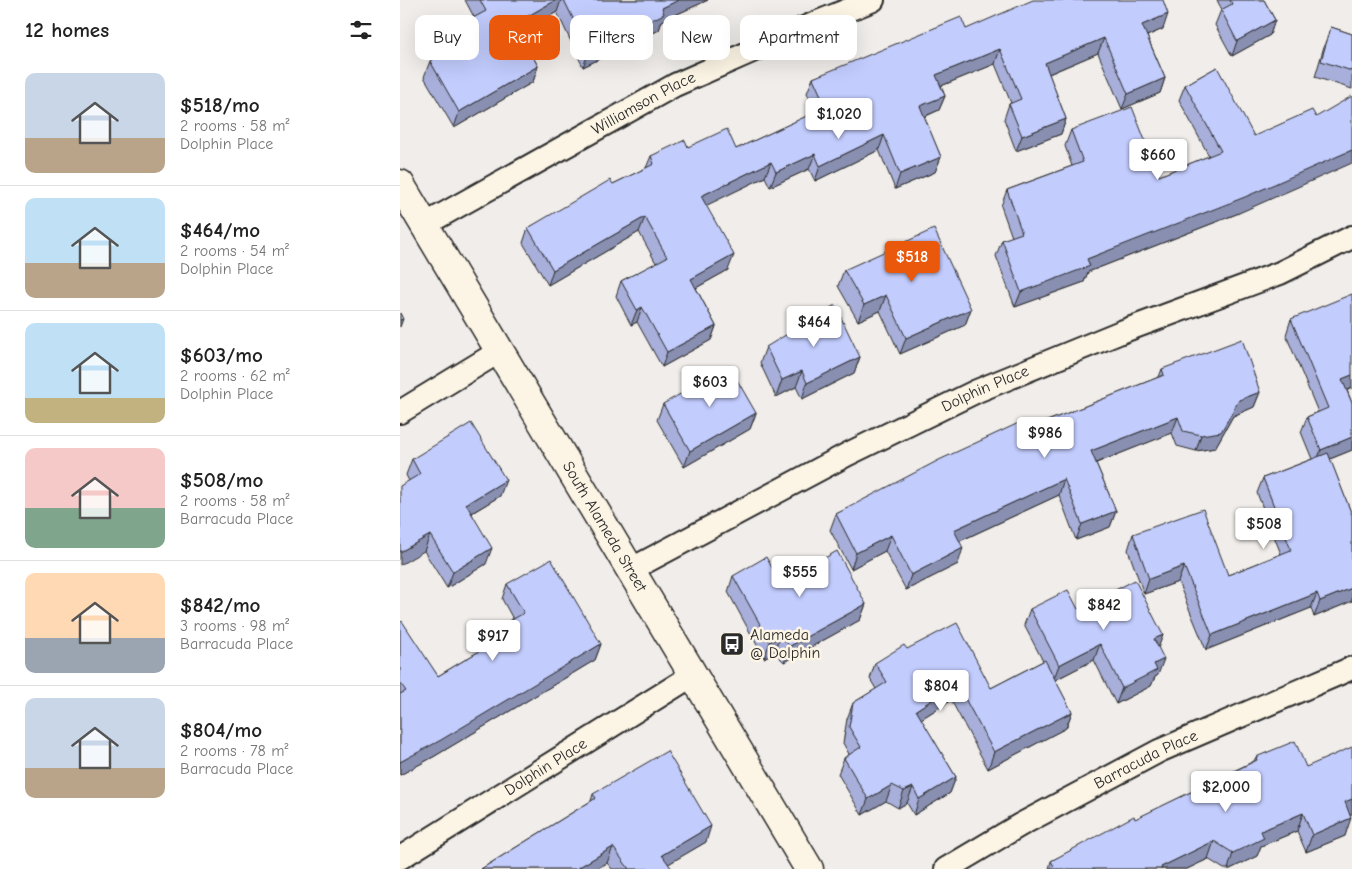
<!DOCTYPE html>
<html lang="en">
<head>
<meta charset="utf-8">
<style>
  :root { --surface:#fff; --page:#f2f2f2; --text:#222; --muted:#767676; --line:#e0e0e0; --accent:#ea580c }
  body { margin:0; font-family:"Comic Neue",sans-serif; background:var(--page); color:var(--text); height:100vh; display:flex; flex-direction:column; font-size:19px; white-space:nowrap }
  * { box-sizing:border-box; margin:0 }
  p { font-size:16px; color:var(--muted) }
  .icon { flex:none; width:28px; height:28px; fill:none; stroke:currentColor; stroke-width:2; stroke-linecap:round; stroke-linejoin:round }
  .map { position:relative; flex:1; overflow:hidden }
  .side { display:flex; flex-direction:column; background:var(--surface); width:400px }
  .side>* { flex:none }
  .top-card { position:absolute; left:15px; top:15px; width:475px; height:45px; display:flex; gap:10px }
  .price { position:absolute; translate:-50% -42px; padding:0 11px; border-radius:5px; background:#fff; color:#222; font-size:16px; line-height:32px; filter:drop-shadow(0 1px 2px #0008) }
  .price::after { content:''; position:absolute; left:50%; top:30px; width:15px; height:11px; margin-left:-8px; background:inherit; clip-path:polygon(0 0,100% 0,50% 100%) }
  .price.active { background:var(--accent); color:#fff }
  ul { padding:0; list-style:none }
  li { display:flex; align-items:center; gap:15px; height:125px; padding:0 25px }
  li+li { border-top:1px solid var(--line) }
  li span { display:grid; place-items:center; flex:none; width:140px; height:100px; border-radius:10px; color:#555 }
  li>.icon { margin-inline-start:auto }
  span .icon { width:60px; height:60px; fill:#fffc; stroke-width:1 }
  li b { font-size:21px }
  h2 { display:flex; justify-content:space-between; align-items:center; height:60px; padding:0 25px; font-size:21px }
  .pill { padding:0 18px; border-radius:10px; background:var(--surface); box-shadow:0 5px 20px #0002; font-size:18px; line-height:45px }
  .pill.active { background:var(--accent); color:#fff }
  main { display:flex; flex:1; min-height:0 }
  .map>svg:first-child { display:block }
</style>
</head>
<body>
<main>
<section class="side">
<h2>12 homes<svg class="icon" aria-label="filters" viewBox="0 0 24 24"><path d="M4 7h16M4 17h16"/><circle cx="9" cy="7" r="2"/><circle cx="15" cy="17" r="2"/></svg></h2>
<ul>
<li><span style="background:linear-gradient(#c9d6e8 65%,#b9a48a 0)"><svg class="icon" aria-label="home" viewBox="0 0 24 24"><path d="M3 11l9-7 9 7M6 9v11h12V9"/></svg></span><div><b>$518/mo</b><p>2 rooms · 58 m²</p><p>Dolphin Place</p></div></li>
<li><span style="background:linear-gradient(#bfe0f5 65%,#b9a48a 0)"><svg class="icon" aria-label="home" viewBox="0 0 24 24"><path d="M3 11l9-7 9 7M6 9v11h12V9"/></svg></span><div><b>$464/mo</b><p>2 rooms · 54 m²</p><p>Dolphin Place</p></div></li>
<li><span style="background:linear-gradient(#bfe0f5 75%,#c2b280 0)"><svg class="icon" aria-label="home" viewBox="0 0 24 24"><path d="M3 11l9-7 9 7M6 9v11h12V9"/></svg></span><div><b>$603/mo</b><p>2 rooms · 62 m²</p><p>Dolphin Place</p></div></li>
<li><span style="background:linear-gradient(#f6c9c9 60%,#7fa58c 0)"><svg class="icon" aria-label="home" viewBox="0 0 24 24"><path d="M3 11l9-7 9 7M6 9v11h12V9"/></svg></span><div><b>$508/mo</b><p>2 rooms · 58 m²</p><p>Barracuda Place</p></div></li>
<li><span style="background:linear-gradient(#ffd9b3 65%,#9aa5b1 0)"><svg class="icon" aria-label="home" viewBox="0 0 24 24"><path d="M3 11l9-7 9 7M6 9v11h12V9"/></svg></span><div><b>$842/mo</b><p>3 rooms · 98 m²</p><p>Barracuda Place</p></div></li>
<li><span style="background:linear-gradient(#c9d6e8 70%,#b9a48a 0)"><svg class="icon" aria-label="home" viewBox="0 0 24 24"><path d="M3 11l9-7 9 7M6 9v11h12V9"/></svg></span><div><b>$804/mo</b><p>2 rooms · 78 m²</p><p>Barracuda Place</p></div></li>
</ul>
</section>
<div class="map">
<svg width="952" height="869" viewBox="0 0 952 869">
  <rect width="100%" height="100%" fill="#f0edea"/>
  <filter id="ink" filterUnits="userSpaceOnUse"><feTurbulence type="fractalNoise" baseFrequency=".02" numOctaves="2"/><feDisplacementMap in="SourceGraphic" scale="10" xChannelSelector="R" yChannelSelector="G"/><feConvolveMatrix kernelMatrix="1 2 1 2 8 2 1 2 1" color-interpolation-filters="sRGB"/></filter>
  <g filter="url(#ink)">
    <g fill="none" stroke-linecap="round" stroke-linejoin="round">
      <defs>
        <g id="street">
          <path id="s1" d="M24 225 275 85 418 22 473 0"/>
          <path d="M0 412 100 351"/>
          <path id="s2" d="M230 570 448 454 577 391 721 332 880 273 952 237"/>
          <path id="s3" d="M0 858 293 675"/>
          <path id="s4" d="M546 869 620 825 759 751 952 668"/>
        </g>
        <g id="secondary">
          <path id="s5" d="M0 184 409 869"/>
        </g>
      </defs>
      <!-- street casing -->
      <use href="#street" stroke="#2b2b2b" stroke-width="26"/>
      <!-- secondary casing -->
      <use href="#secondary" stroke="#2b2b2b" stroke-width="31"/>
      <!-- street -->
      <use href="#street" stroke="#fcf5e5" stroke-width="22"/>
      <!-- secondary -->
      <use href="#secondary" stroke="#fcf5e5" stroke-width="28"/>
    </g>
    <!-- wall -->
    <path fill="#a7afda" stroke="#2b2b2b" d="M65 0H308L262 21 259 30 183 67 157 12 120 33 138 66 133 82 54 128 24 77 30 61 42 54 39 49 45 33 74 17Z
      M817 0H864L875 20 870 35 832 56 815 25 821 10H822Z
      M931 27 952 34V89L915 77 925 43Z
      M566 29H763L747 36 765 78 760 93 722 109 698 53 649 74 666 119 661 134 616 151 604 119 609 104 611 103 595 64 541 86 545 96 539 110 524 117 541 157 535 172 495 189 479 150 415 181 409 169 370 187 365 177 306 205 328 270 296 288 316 326 311 340 262 367 237 322 231 325 216 296 221 281 256 263 239 232 148 285 123 243 128 228 213 184 246 168 251 156 288 147 336 149 416 112 407 93 413 78Z
      M817 67 839 213 688 272 684 282 615 307 596 256 602 240 612 237 601 206 607 190 672 166 665 146 671 130 759 176 809 156 779 100 785 85Z
      M444 270 571 309 565 325 500 354 480 311 458 321 438 286Z
      M891 319 952 388 947 390 952 403V450L930 459 952 515V601L914 617 911 608 806 650 778 582 744 594 728 550 733 534 828 575 881 554 857 493 863 478 912 459 901 432 907 417 918 412 886 335Z
      M366 347 460 357 454 373 402 399 396 387 376 397 360 363Z
      M762 369 860 392 854 407 833 416 815 448 796 451 777 446 772 433 696 463 716 511 710 527 676 540 659 495 560 541 558 564 506 590 485 551 451 569 430 530 436 514 627 429 759 377Z
      M263 404 356 413 350 429 284 467 257 420Z
      M12 459 100 496 72 513 86 564 47 588 24 551 9 481 6 475Z
      M333 576 381 583 466 604 460 620 384 662 374 652 364 658 328 592Z
      M107 584 201 644 195 660 35 756 0 775V623L38 676 91 644 96 629 113 619 102 599Z
      M630 609H678L763 635 758 647V675L755 677 751 686 716 704 694 660 655 680 672 712 666 728 588 769 551 700 521 719 556 777 550 793 514 815 507 803 498 808 486 801 462 815 438 774 444 758 449 754 443 743 447 719 453 703 476 689 470 679 475 663 507 649 591 688 643 661 624 625Z
      M856 757 906 767 950 815 945 836 906 852 897 831 861 846 857 856 830 869H824L808 859 787 869H649L651 861 854 761Z
      M193 794 306 842 268 864 272 869H212L207 863 196 869H81L191 801Z"/>
    <!-- shaded-wall -->
    <path fill="#888fb1" stroke="#2b2b2b" d="M156 0H161L157 12 109 40 114 24Z
      M279 0H308L262 21 259 30 183 67 189 51 262 8Z
      M768 14 763 29 737 40 742 25Z
      M875 20 870 35 832 56 837 41Z
      M704 38 698 53 639 78 645 63Z
      M600 49 595 64 531 90 536 75Z
      M138 66 133 82 54 128 59 112Z
      M765 78 760 93 722 109 728 94Z
      M545 96 539 110 514 121 520 106Z
      M666 119 661 134 616 151 622 136Z
      M484 135 479 150 415 181 420 166Z
      M952 150V163L839 213 688 272 684 282 615 307 621 292 687 259Z
      M415 154 409 169 370 187 376 172Z
      M541 157 535 172 495 189 500 174Z
      M371 162 365 177 295 211 301 196Z
      M245 217 239 232 148 285 153 270Z
      M334 255 328 270 285 294 291 279Z
      M486 295 480 311 458 321 464 305Z
      M242 307 237 322 231 325 237 310Z
      M571 309 565 325 500 354 506 338Z
      M3 319 0 327V320Z
      M316 326 311 340 262 367 267 352Z
      M460 357 454 373 402 399 407 383Z
      M402 371 396 387 376 397 382 380Z
      M952 375V388L937 395 942 379Z
      M860 392 854 407 833 416 815 448 796 451 801 435 839 400Z
      M356 413 350 429 284 467 290 451Z
      M778 417 772 433 686 467 691 451Z
      M952 437V450L915 465 921 450Z
      M664 479 659 495 549 546 554 530Z
      M106 480 100 496 60 520 66 504Z
      M716 511 710 527 676 540 682 524Z
      M30 535 24 551 0 565V552Z
      M491 535 485 551 451 569 456 553Z
      M92 548 86 564 47 588 53 572Z
      M563 548 558 564 506 590 511 575Z
      M784 566 778 582 744 594 749 579Z
      M952 588V601L914 617 920 601Z
      M917 593 911 608 806 650 812 635Z
      M466 604 460 620 384 662 390 646Z
      M763 635 757 651 754 639Z
      M380 636 374 652 364 658 370 642Z
      M201 644 195 660 35 756 0 775V762Z
      M700 644 694 660 653 681 659 665Z
      M764 659 758 675 755 677 751 686 716 704 722 688 754 664Z
      M557 684 551 700 510 726 516 710Z
      M672 712 666 728 588 769 594 752Z
      M556 777 550 793 514 815 519 799Z
      M492 785 486 801 462 815 468 799Z
      M513 787 507 803 498 808 504 791Z
      M952 799V814L939 820 945 802Z
      M903 813 897 831 861 846 857 856 830 869H828L833 853 861 831Z
      M951 818 945 836 906 852 912 835Z
      M311 826 306 842 260 869 262 855Z
      M814 841 808 859 787 869H760L761 867Z
      M213 847 207 863 196 869H176Z"/>
    <!-- building -->
    <path fill="#c2ccfd" stroke="#2b2b2b" d="M80 0H156L114 24 138 66 59 112 30 61 53 47 45 33 86 11Z
      M164 0H279L262 8 264 14 189 51Z
      M633 0H763L768 14 742 25 765 78 728 94 704 38 645 63 666 119 622 136 609 104 621 99 600 49 536 75 545 96 520 106 541 157 500 174 484 135 420 166 415 154 376 172 371 162 301 196 334 255 291 279 316 326 267 352 242 307 237 310 221 281 267 257 245 217 153 270 128 228 210 180 213 184 254 164 251 156 285 140 288 147 327 129 336 149 426 107 413 78 561 17 566 29Z
      M830 0H864L875 20 837 41 821 10 832 4Z
      M931 27 952 34V71L921 61Z
      M817 67 854 136 912 110 916 117 952 96V150L845 197 687 259 690 266 621 292 602 240 622 233 607 190 683 162 671 130 732 107 759 176 821 151 785 85Z
      M534 229 571 309 506 338 486 295 464 305 444 270Z
      M952 294V375L942 379 952 403V437L921 450 907 417 928 408 891 319Z
      M435 305 460 357 407 383 402 371 382 380 366 347Z
      M0 313 3 319 0 320Z
      M842 339 860 392 839 400 821 432 801 435 783 431 778 417 691 451 716 511 682 524 664 479 554 530 563 548 511 575 491 535 456 553 436 514 539 460 623 421 627 429 764 375 762 369Z
      M329 366 356 413 290 451 263 404Z
      M71 423 106 480 66 504 92 548 53 572 30 535 0 552V486L20 474 12 459Z
      M928 453 952 515V588L920 601 917 593 812 635 784 566 749 579 733 534 803 509 828 575 891 550 863 478Z
      M437 551 466 604 390 646 380 636 370 642 333 576 366 557 381 583Z
      M151 559 201 644 41 740 0 762V694L6 691 0 683V623L2 621 38 676 101 638 96 629 124 613 107 584Z
      M735 580 763 635 754 639 764 659 754 664 757 670 722 688 700 644 659 665 630 609 668 590 678 609Z
      M557 623 591 688 645 660 672 712 594 752 557 684 516 710 556 777 519 799 513 787 504 791 492 785 468 799 444 758 461 747 449 727 453 703 487 682 475 663 504 645 507 649Z
      M895 741 906 767 952 747V799L945 802 951 818 912 835 903 813 861 831 864 838 833 853 814 841 761 867 762 869H649L654 866 651 861 734 816 735 819 857 760 856 757Z
      M267 751 311 826 262 855 272 869H229L213 847 176 869H81L196 798 193 794Z"/>
  </g>
  <!-- icons -->
  <defs>
    <symbol id="bus-square" viewBox="-11 -11 22 22"><rect x="-9" y="-9" width="18" height="18" rx="4" fill="#2b2b2b" stroke="#fcf5e5"/><path d="M-5-6H5V4H4V6H2V4H-2V6H-4V4H-5ZM-3.5-4V0h7V-4ZM-3.5 1.2v1.5H-2V1.2ZM2 1.2v1.5H3.5V1.2Z" fill="#fff"/></symbol>
  </defs>
  <g fill-rule="evenodd">
    <use href="#bus-square" x="318" y="630" width="28" height="28"/>
  </g>
  <g text-anchor="middle" dominant-baseline="central" stroke-width="5" stroke-linejoin="round" paint-order="stroke">
    <!-- street labels -->
    <g font-size="16" fill="#2b2b2b" stroke="#fcf5e5">
      <text stroke="none"><textPath href="#s1" startOffset="251">Williamson Place</textPath></text>
      <text stroke="none"><textPath href="#s2" startOffset="399">Dolphin Place</textPath></text>
      <text stroke="none"><textPath href="#s5" startOffset="399">South Alameda Street</textPath></text>
      <text stroke="none"><textPath href="#s4" startOffset="228">Barracuda Place</textPath></text>
      <text stroke="none"><textPath href="#s3" startOffset="172">Dolphin Place</textPath></text>
    </g>
    <!-- poi labels -->
    <g font-size="16" fill="#2b2b2b" stroke="#fcf5e5" text-anchor="start">
      <text x="350" y="635">Alameda<tspan x="350" dy="18">@ Dolphin</tspan></text>
    </g>
  </g>
</svg>
<b class="price" style="left:439px;top:140px">$1,020</b>
<b class="price" style="left:758px;top:181px">$660</b>
<b class="price active" style="left:512px;top:283px">$518</b>
<b class="price" style="left:414px;top:348px">$464</b>
<b class="price" style="left:310px;top:408px">$603</b>
<b class="price" style="left:645px;top:459px">$986</b>
<b class="price" style="left:864px;top:550px">$508</b>
<b class="price" style="left:400px;top:598px">$555</b>
<b class="price" style="left:704px;top:631px">$842</b>
<b class="price" style="left:93px;top:662px">$917</b>
<b class="price" style="left:541px;top:712px">$804</b>
<b class="price" style="left:826px;top:813px">$2,000</b>
<div class="top-card">
<a class="pill">Buy</a>
<a class="pill active">Rent</a>
<a class="pill">Filters</a>
<a class="pill">New</a>
<a class="pill">Apartment</a>
</div>
</div>
</main>
</body>
</html>
